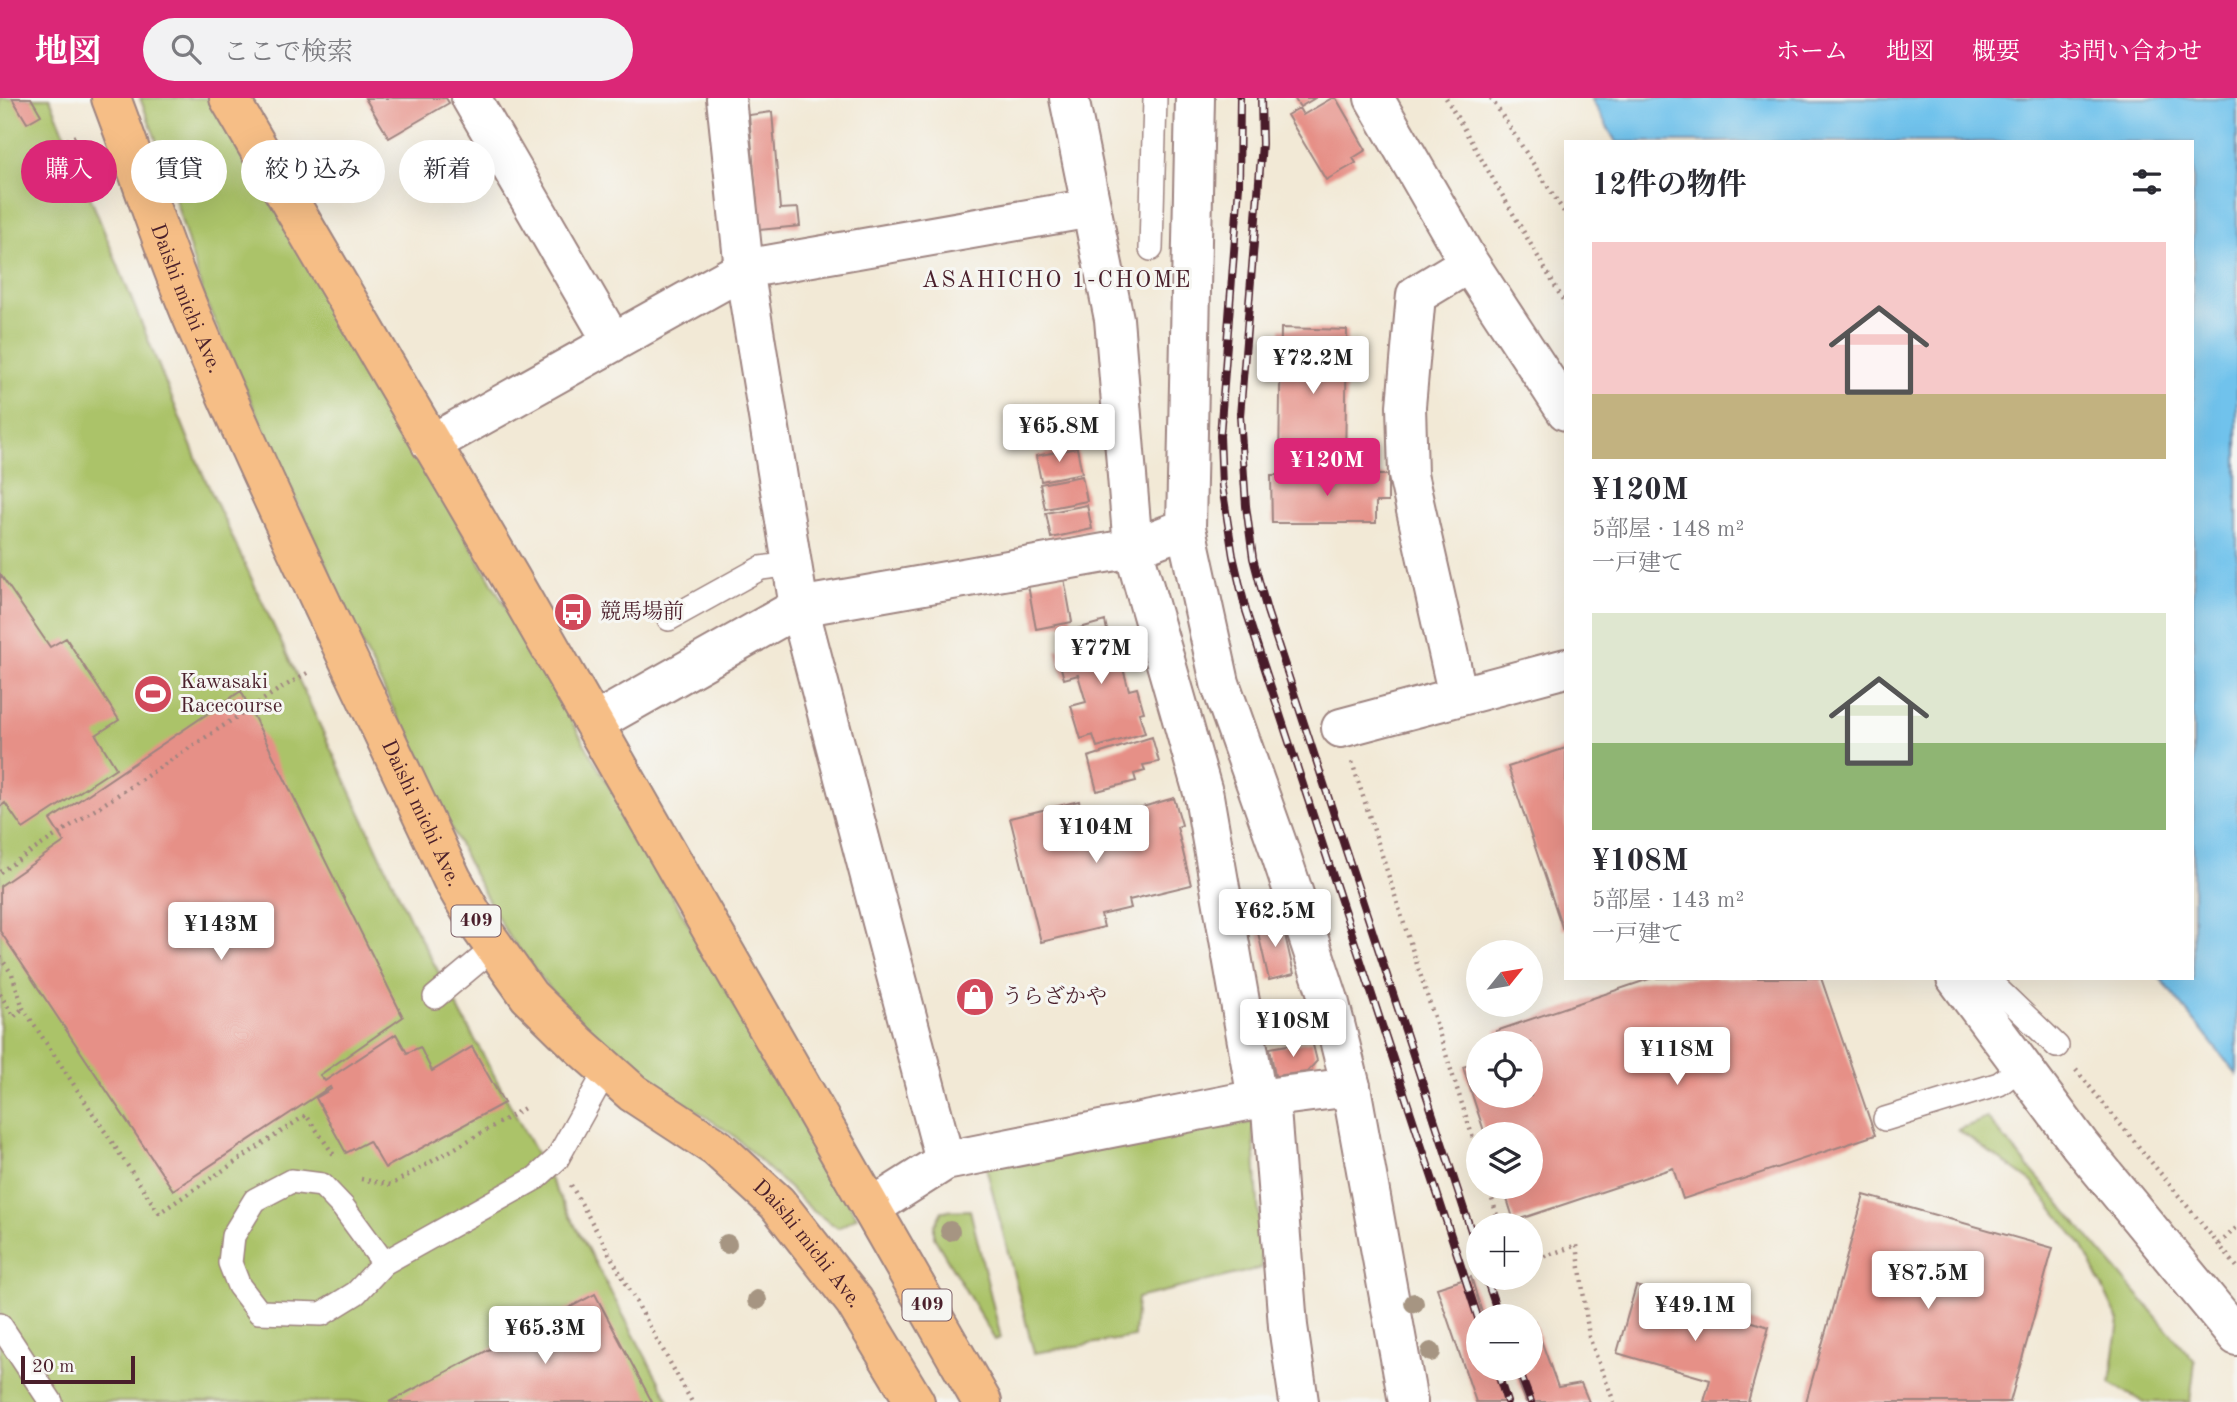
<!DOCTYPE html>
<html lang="ja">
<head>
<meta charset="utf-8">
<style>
  :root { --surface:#fff; --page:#f2f2f3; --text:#2b2b33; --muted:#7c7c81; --accent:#db2777 }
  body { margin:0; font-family:"Old Standard TT","Noto Serif JP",serif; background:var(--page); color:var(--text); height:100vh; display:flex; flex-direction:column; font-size:26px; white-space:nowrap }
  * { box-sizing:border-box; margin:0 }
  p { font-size:23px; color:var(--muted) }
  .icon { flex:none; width:38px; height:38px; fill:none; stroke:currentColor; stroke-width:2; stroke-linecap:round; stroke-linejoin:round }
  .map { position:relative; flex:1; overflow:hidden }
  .sheet { position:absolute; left:1564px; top:42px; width:630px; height:840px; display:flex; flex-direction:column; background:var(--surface); border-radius:0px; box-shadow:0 7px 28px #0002 }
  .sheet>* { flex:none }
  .banner { position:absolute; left:21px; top:42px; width:665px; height:63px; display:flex; gap:14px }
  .needle { width:46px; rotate:60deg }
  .tools { position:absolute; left:1466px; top:842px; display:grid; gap:14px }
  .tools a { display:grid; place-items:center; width:77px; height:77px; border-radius:50%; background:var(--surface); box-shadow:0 7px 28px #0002; font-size:35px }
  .scale { position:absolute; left:21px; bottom:18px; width:114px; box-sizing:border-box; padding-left:7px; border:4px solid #4a1f2b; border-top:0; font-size:19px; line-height:24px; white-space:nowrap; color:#4a1f2b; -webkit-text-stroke:5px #f6f6f2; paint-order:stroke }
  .price { position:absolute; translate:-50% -60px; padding:0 16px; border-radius:7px; background:#fff; color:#222; font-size:23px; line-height:46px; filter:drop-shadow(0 2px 4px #0008) }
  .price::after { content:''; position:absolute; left:50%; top:42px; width:21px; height:16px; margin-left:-10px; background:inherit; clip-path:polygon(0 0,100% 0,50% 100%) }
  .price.current { background:var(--accent); color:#fff }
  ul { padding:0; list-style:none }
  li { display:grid; align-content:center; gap:14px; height:371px; padding:0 28px }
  li span { display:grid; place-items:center; height:217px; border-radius:0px; color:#555 }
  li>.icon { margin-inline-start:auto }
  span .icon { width:126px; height:126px; fill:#fffc; stroke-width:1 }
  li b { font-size:30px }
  h2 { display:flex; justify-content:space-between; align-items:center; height:84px; padding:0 28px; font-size:30px }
  .tag { padding:0 24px; border-radius:32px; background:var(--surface); box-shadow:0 7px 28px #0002; font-size:24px; line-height:63px }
  .tag.current { background:var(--accent); color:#fff }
  header { display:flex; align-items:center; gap:42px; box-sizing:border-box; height:98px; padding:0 35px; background:var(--accent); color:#fff }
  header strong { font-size:33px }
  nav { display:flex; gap:38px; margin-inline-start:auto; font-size:24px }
  .search { width:490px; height:63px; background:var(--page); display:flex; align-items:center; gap:18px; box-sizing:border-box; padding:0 24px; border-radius:38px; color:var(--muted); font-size:26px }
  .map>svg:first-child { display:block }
</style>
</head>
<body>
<header>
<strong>地図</strong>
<div class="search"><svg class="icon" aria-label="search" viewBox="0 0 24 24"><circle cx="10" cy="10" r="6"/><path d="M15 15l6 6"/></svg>ここで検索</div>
<nav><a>ホーム</a><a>地図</a><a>概要</a><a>お問い合わせ</a></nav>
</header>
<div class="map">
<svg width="2237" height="1304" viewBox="0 0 2237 1304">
  <rect width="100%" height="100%" fill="#f6f6f2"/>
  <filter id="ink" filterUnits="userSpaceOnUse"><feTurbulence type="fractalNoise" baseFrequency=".0143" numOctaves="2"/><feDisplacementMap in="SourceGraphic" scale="14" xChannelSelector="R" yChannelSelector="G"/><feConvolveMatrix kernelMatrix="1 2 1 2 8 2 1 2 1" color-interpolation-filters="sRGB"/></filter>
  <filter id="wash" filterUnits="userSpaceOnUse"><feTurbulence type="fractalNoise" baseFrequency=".00686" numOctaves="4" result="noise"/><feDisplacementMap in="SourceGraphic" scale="28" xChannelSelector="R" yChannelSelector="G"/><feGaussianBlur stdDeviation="1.57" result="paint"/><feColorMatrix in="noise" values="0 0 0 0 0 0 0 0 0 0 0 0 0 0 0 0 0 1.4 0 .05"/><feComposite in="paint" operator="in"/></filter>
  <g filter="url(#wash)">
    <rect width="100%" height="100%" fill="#f2e9d6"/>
    <!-- green -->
    <path fill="#abc369" stroke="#7a714a" stroke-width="2" d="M0 0H50L201 372 410 821 670 1304H0Z
      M140 0H213L857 1119 838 1130 813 1113 733 1037 658 987 601 942 554 896 507 836 473 775 361 544 204 200 164 62Z
      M1987 1020 2195 1264 2190 1304H2143L2110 1285 2119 1223 2083 1149 2032 1084 1958 1032Z
      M1253 1024 1262 1170 1137 1200 1134 1239 1034 1255 986 1069Z
      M970 1112 1001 1240 995 1242 934 1139V1128L942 1113Z"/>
    <!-- water -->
    <path fill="#70c2ec" stroke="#5d708c" stroke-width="2" d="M1591 0H2237V977L2160 880H2193V44H1616Z"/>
    <g id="blocks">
      <!-- building -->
      <path fill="#e69087" d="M12 0H31L41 17 27 25Z
        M365 0H446L449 5 389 40Z
        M1294 0H1315L1300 9Z
        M1332 0H1336L1366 52 1353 60 1356 65 1326 82 1287 17 1299 10 1303 17Z
        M772 14 780 111 798 110 800 128 759 132 749 17Z
        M1281 230 1347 232 1345 366H1279Z
        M1077 350 1082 375 1041 383 1036 358Z
        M1271 377H1388V404H1376V425H1272Z
        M1082 378 1087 403 1045 411 1040 386Z
        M1087 407 1092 431 1051 440 1046 415Z
        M0 476 50 549 66 540 119 622 96 637 116 670 23 731 5 705 0 709Z
        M1064 480 1072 524 1036 531 1028 487Z
        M1105 523 1108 537 1113 535 1129 592 1137 590 1144 614 1139 615 1145 635 1097 649 1093 637 1081 641 1071 608 1086 604 1078 577 1064 581 1056 552 1070 548 1066 534Z
        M241 593 403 919 320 977 325 983 396 936 407 955 420 949 432 973 472 949 504 1005 385 1070 369 1043 346 1055 316 1000 331 991 330 989 173 1092 0 833V788L64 744 50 722Z
        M1152 639 1159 664 1143 667 1145 673 1134 676 1136 683 1097 693 1088 659Z
        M1566 650V831L1563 832 1508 669Z
        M1174 700 1182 727 1177 729 1191 787 1129 802 1131 810 1101 817 1104 829 1041 844 1010 720 1079 703 1085 729 1109 722 1112 735 1144 726 1139 710Z
        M1281 820 1294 876 1269 882 1256 826Z
        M1652 880H1821L1875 1037 1683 1101 1673 1070 1514 1123 1503 1088H1531V1036H1485L1463 969 1479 964V998H1531V945H1501L1496 933Z
        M1312 943 1317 963 1307 974 1275 978 1270 950Z
        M1864 1097 2053 1150 2010 1304H1806Z
        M1471 1179 1483 1218H1479V1270H1499L1509 1304H1476L1437 1190Z
        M1636 1188 1769 1229 1748 1304H1704L1710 1282 1617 1255Z
        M595 1196 652 1304H389Z
        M1534 1223 1558 1289 1581 1285 1589 1304H1526L1513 1270H1531V1224Z"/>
    </g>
  </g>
  <g filter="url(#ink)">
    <use href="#blocks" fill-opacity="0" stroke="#9e8480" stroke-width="2"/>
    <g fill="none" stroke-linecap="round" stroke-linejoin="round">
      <defs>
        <path id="service" d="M1151 151 1155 0
          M669 521 761 470 792 466
          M1986 880 2057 948
          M435 899 495 849
          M1885 1021 1999 986 2022 969
          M384 1165 343 1109 322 1087 291 1083 255 1102 233 1138 230 1165 239 1188 259 1214 322 1216 356 1195 384 1165 536 1080 557 1061 607 971
          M0 1227 51 1304"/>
        <path id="minor" d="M471 0 612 243
          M726 0 744 171 799 509 945 1063
          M1069 0 1114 221 1133 450 1204 698 1257 1001
          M1374 0 1469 165 1566 313
          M431 346 744 171 1091 110
          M1458 598 1408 377 1406 308 1416 197 1469 165
          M594 625 799 509 1133 450 1186 430
          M1341 630 1566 570
          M1956 880 2080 1047 2237 1238
          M1270 999 1288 1228 1299 1304
          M871 1110 945 1063 1257 1001 1351 989 1329 902 1278 748 1220 585 1186 430 1195 0"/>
        <path id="tertiary" d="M1351 989 1408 1304"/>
        <g id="trunk">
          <path id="s1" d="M111 0C140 76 164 154 196 228 276 415 366 597 452 781L478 826 529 898 579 947 633 995 717 1050 777 1105 854 1203 915 1304"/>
          <path d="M229 0 511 481 982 1304"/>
        </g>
      </defs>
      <!-- service casing -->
      <use href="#service" stroke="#9e8480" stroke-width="26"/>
      <!-- minor casing -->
      <use href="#minor" stroke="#9e8480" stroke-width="42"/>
      <!-- tertiary casing -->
      <use href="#tertiary" stroke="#9e8480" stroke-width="42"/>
      <!-- trunk casing -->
      <use href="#trunk" stroke="#9e8480" stroke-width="42"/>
      <!-- path -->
      <path stroke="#9e8480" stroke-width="4.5" stroke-dasharray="2 5" stroke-linecap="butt" d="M1446 0 1566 207
        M1491 0 1566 117
        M50 92 59 46 76 38
        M1352 664 1479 1059
        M0 774 278 592 311 573
        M0 859 12 876 23 910 159 1115 306 1017 336 1060
        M0 896 14 919 23 910
        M2076 972 2237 1169
        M361 1081 391 1087 528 1008
        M571 1087 692 1304
        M1488 1088 1500 1127
        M2219 1146 2237 1129
        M1531 1163 1577 1147 1589 1239 1614 1304"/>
      <!-- service -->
      <use href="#service" stroke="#fff" stroke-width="23"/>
      <!-- minor -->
      <use href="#minor" stroke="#fff" stroke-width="38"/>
      <!-- tertiary -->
      <use href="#tertiary" stroke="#fff" stroke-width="38"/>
      <!-- trunk -->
      <use href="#trunk" stroke="#f6be86" stroke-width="38"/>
      <defs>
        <path id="rail" d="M1240 0 1239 88 1220 338 1222 388 1233 458 1246 513 1479 1223
          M1261 0 1262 46 1240 318 1246 408 1253 460 1267 513 1479 1157
          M1486 1180 1499 1218
          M1496 1270 1507 1304
          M1518 1270 1531 1304"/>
      </defs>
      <!-- rail casing -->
      <use href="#rail" stroke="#4a1f2b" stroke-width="8"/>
      <!-- rail -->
      <use href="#rail" stroke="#f6f6f2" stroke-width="5" stroke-dasharray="16" stroke-linecap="butt"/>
    </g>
    <!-- trees -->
    <g fill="#a69582">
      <circle cx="950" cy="1133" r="10"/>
      <circle cx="727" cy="1146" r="10"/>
      <circle cx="757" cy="1202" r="10"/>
      <circle cx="1414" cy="1205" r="10"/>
      <circle cx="1431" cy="1254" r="10"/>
    </g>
  </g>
  <!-- icons -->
  <defs>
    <symbol id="bus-disc" viewBox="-11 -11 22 22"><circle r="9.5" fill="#d1495b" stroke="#f6f6f2"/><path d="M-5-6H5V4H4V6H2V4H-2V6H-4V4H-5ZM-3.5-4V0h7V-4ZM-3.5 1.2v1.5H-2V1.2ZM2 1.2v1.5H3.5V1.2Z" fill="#fff"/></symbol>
    <symbol id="stadium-disc" viewBox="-11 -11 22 22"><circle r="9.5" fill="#d1495b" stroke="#f6f6f2"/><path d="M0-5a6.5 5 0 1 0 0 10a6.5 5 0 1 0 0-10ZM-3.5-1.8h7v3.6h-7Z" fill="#fff"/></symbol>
    <symbol id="shop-disc" viewBox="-11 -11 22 22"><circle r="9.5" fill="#d1495b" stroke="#f6f6f2"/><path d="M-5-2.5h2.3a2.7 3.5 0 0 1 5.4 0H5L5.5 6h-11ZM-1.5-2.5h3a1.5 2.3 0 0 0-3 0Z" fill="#fff"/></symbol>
  </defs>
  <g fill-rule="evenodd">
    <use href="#bus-disc" x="551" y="492" width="44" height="44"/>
    <use href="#stadium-disc" x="131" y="574" width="44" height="44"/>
    <use href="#shop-disc" x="953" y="877" width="44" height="44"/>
  </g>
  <g text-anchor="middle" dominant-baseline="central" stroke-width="6" stroke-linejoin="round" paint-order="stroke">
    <!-- shield labels -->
    <g fill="#f6f6f2" stroke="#7e6067" stroke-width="2">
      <rect x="451.5" y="807.5" width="49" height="31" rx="5"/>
      <rect x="902.5" y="1191.5" width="49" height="31" rx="5"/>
    </g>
    <g font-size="19" font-weight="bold" fill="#4a1f2b">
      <text x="476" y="823">409</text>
      <text x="927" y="1207">409</text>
    </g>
    <!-- street labels -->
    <g font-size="21" fill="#4a1f2b" stroke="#f6f6f2">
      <text stroke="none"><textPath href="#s1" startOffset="214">Daishi michi Ave.</textPath></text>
      <text stroke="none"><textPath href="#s1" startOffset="780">Daishi michi Ave.</textPath></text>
      <text stroke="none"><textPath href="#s1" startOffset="1368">Daishi michi Ave.</textPath></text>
    </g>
    <!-- poi labels -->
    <g font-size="21" fill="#4a1f2b" stroke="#f6f6f2" text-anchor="start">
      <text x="600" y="514">競馬場前</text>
      <text x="180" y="584">Kawasaki<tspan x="180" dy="24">Racecourse</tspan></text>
      <text x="1002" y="899">うらざかや</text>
    </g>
    <!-- neighbourhood labels -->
    <g font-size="23" letter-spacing="2" fill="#4a1f2b" stroke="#f6f6f2">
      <text x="1057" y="182">ASAHICHO 1-CHOME</text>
    </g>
  </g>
</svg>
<div class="tools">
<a><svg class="needle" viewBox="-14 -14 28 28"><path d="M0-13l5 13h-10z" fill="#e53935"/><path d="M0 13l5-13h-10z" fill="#7c7c81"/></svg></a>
<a><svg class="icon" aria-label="locate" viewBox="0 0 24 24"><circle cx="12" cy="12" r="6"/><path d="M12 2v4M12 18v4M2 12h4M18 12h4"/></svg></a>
<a><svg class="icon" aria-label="layers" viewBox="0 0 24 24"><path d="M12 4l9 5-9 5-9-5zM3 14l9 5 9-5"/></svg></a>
<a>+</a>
<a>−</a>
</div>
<div class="scale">20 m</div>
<b class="price" style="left:1313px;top:298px">¥72.2M</b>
<b class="price" style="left:1059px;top:366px">¥65.8M</b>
<b class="price current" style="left:1327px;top:400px">¥120M</b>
<b class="price" style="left:1101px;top:588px">¥77M</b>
<b class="price" style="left:1096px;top:767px">¥104M</b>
<b class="price" style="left:1275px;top:851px">¥62.5M</b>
<b class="price" style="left:221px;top:864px">¥143M</b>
<b class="price" style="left:1293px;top:961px">¥108M</b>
<b class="price" style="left:1677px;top:989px">¥118M</b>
<b class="price" style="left:1928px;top:1213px">¥87.5M</b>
<b class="price" style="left:1695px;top:1245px">¥49.1M</b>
<b class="price" style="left:545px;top:1268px">¥65.3M</b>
<div class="banner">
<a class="tag current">購入</a>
<a class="tag">賃貸</a>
<a class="tag">絞り込み</a>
<a class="tag">新着</a>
</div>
<section class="sheet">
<h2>12件の物件<svg class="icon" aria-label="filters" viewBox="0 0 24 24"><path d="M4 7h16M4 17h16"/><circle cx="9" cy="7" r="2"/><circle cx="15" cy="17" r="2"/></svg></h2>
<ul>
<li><span style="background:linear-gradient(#f6c9c9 70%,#c2b280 0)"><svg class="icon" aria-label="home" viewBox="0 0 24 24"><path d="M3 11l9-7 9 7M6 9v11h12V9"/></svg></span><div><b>¥120M</b><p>5部屋 · 148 m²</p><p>一戸建て</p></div></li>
<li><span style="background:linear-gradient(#dfe7d0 60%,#8fb573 0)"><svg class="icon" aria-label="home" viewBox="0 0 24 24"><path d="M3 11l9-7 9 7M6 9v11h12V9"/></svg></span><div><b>¥108M</b><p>5部屋 · 143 m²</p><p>一戸建て</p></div></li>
</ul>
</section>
</div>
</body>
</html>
